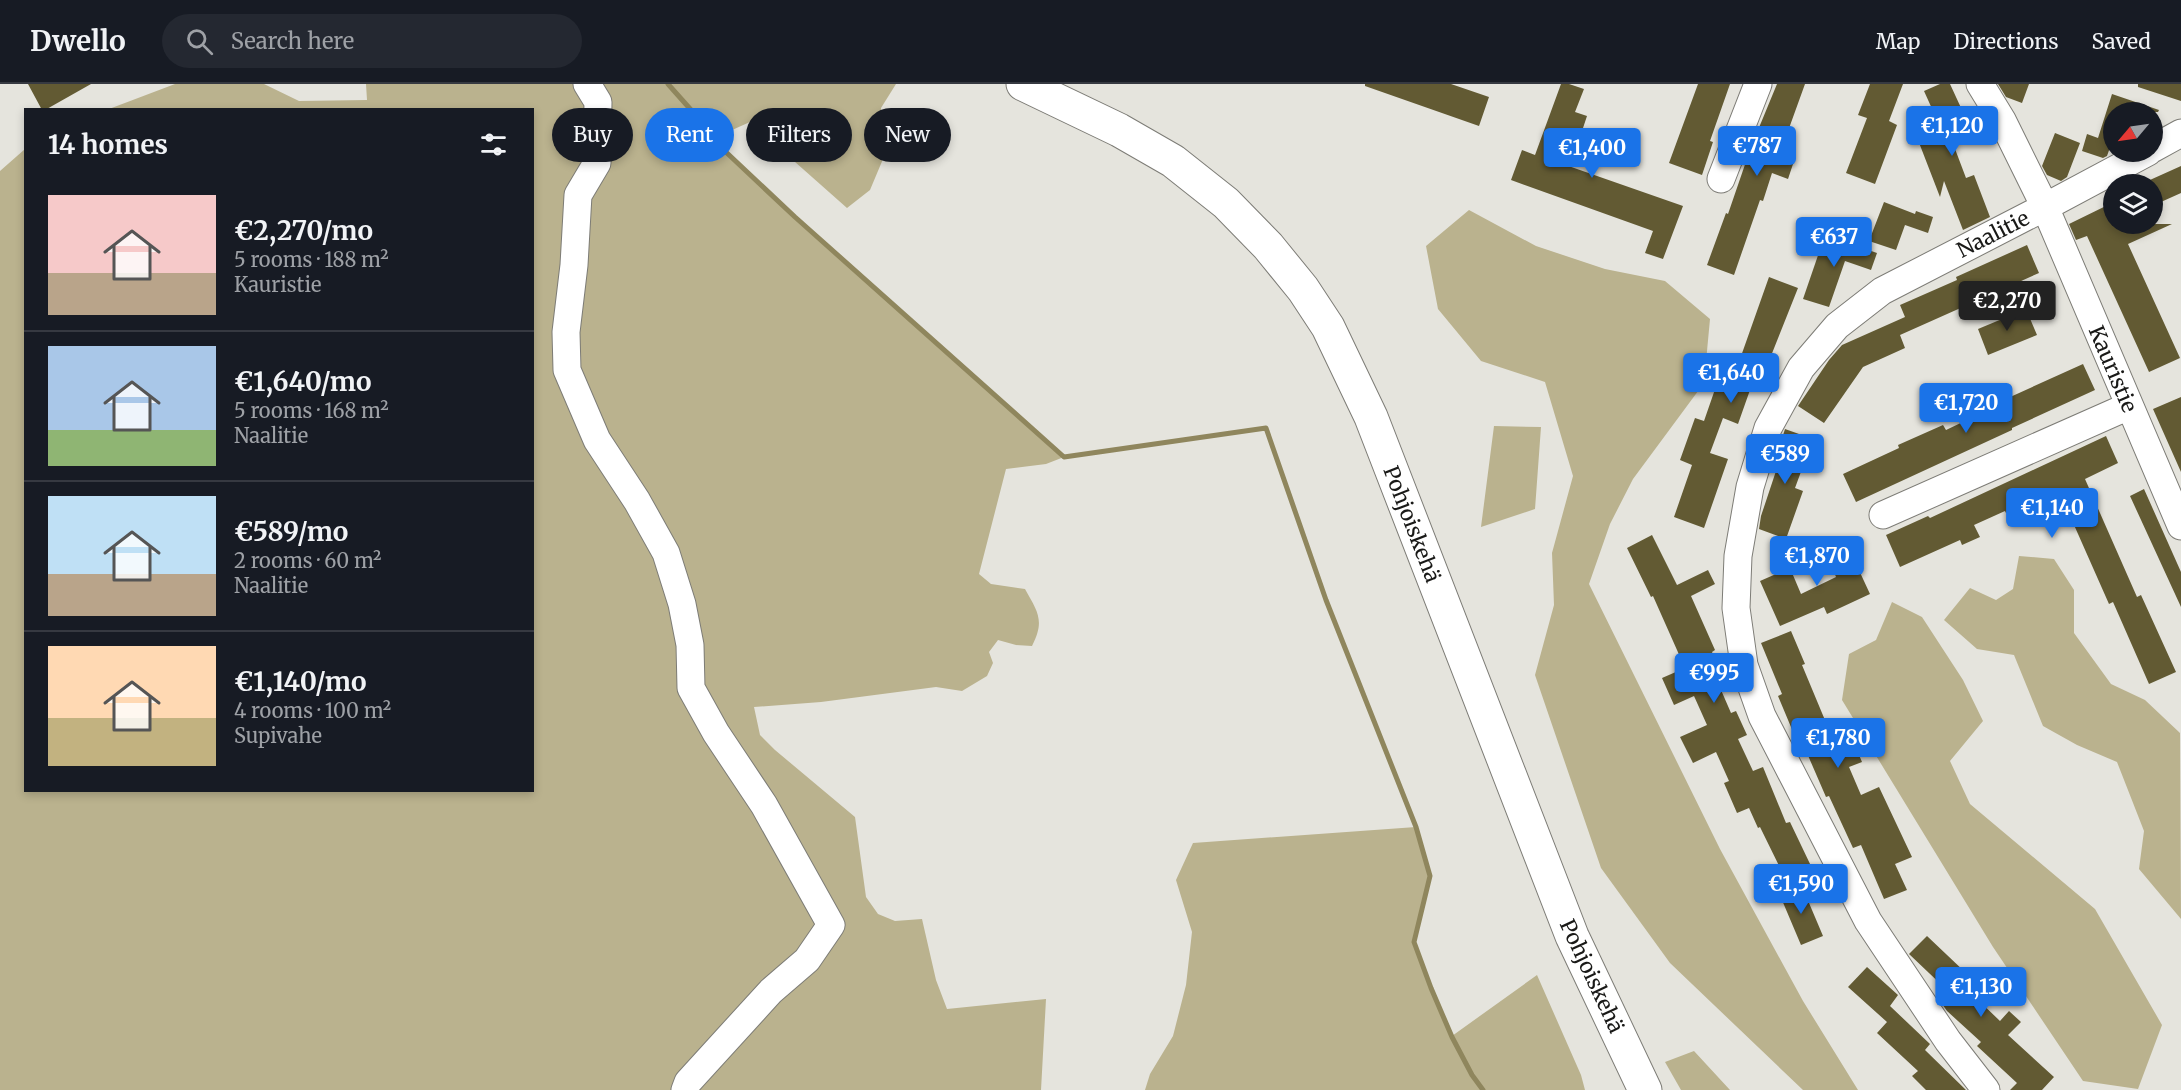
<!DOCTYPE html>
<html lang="en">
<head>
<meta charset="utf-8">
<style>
  :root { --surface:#171b24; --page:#242831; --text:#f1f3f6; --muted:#9ea1a6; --line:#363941; --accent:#1a73e8 }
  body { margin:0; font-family:Merriweather,serif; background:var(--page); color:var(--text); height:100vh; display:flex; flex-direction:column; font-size:22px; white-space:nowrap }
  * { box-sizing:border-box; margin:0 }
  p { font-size:20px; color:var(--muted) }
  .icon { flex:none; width:33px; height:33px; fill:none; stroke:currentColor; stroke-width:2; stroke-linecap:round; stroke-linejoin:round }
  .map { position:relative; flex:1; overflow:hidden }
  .drawer { position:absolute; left:24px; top:24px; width:510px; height:684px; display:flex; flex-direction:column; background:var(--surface); border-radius:0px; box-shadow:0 3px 9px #0003 }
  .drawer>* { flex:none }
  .guide { position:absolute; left:552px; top:24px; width:570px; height:54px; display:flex; gap:12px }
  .needle { width:39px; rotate:241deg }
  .fabs { position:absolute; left:2103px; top:18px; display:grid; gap:12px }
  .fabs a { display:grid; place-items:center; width:60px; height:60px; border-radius:50%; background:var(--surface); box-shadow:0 3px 9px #0003; font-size:30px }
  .price { position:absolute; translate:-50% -51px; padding:0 14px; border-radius:6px; background:var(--accent); color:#fff; font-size:20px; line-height:39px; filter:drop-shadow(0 2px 3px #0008) }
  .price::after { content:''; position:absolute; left:50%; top:36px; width:18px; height:14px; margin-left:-9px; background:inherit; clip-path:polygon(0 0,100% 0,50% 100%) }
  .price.selected { background:#222; color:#fff }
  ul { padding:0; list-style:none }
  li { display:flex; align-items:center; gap:18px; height:150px; padding:0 24px }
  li+li { border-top:2px solid var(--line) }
  li span { display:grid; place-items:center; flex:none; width:168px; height:120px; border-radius:0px; color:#555 }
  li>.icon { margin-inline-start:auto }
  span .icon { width:72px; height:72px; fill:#fffc; stroke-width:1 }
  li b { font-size:26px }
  h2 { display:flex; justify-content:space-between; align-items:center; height:72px; padding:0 24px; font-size:26px }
  .chip { padding:0 21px; border-radius:27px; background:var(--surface); box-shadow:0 3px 9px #0003; font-size:21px; line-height:54px }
  .chip.selected { background:var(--accent); color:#fff }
  header { display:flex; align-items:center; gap:36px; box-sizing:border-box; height:84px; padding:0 30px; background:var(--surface); border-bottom:2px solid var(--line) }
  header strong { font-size:28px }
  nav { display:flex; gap:33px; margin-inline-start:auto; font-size:21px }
  .search { width:420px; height:54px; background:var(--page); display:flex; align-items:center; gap:15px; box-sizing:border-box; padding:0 21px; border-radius:33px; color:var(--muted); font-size:22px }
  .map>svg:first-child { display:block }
</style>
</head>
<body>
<header>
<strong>Dwello</strong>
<div class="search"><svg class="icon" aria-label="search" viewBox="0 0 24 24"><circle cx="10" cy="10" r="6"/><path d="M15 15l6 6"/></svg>Search here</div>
<nav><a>Map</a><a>Directions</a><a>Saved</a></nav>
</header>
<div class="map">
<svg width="2181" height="1006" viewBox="0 0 2181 1006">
  <rect width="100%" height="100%" fill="#e5e4dd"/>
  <!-- green -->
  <path fill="#bab28e" d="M175 0H264L299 17 367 16 366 0H896L881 24 883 75 870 106 847 124 750 38 712 55 795 133 1064 373 1046 380 1006 385 979 490 991 500 1025 505C1038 528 1045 537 1032 562L1016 561 998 556 989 568 993 579 987 592 962 607 936 603 821 618 754 623 760 651 775 666 855 733 866 813 878 830 895 837 922 835 936 896 947 925 1046 915 1041 1006H0V87L25 65 26 706H532V26L109 25Z
    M1469 126 1536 162 1605 185 1665 197 1710 235 1704 299 1633 395 1610 440 1589 500 1720 765 1803 917 1858 1006H1803L1670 879 1601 784 1535 591 1554 521 1552 469 1573 392 1545 298 1481 277 1438 225 1426 162Z
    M1494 342 1541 343 1535 425 1481 443Z
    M2019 472 2054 475 2074 506V549L2111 600 2145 616 2180 649 2181 835 2139 785 2144 747 2117 678 2077 661 2043 642 2014 571 1977 565 1944 536 1970 504 1996 516 2013 505Z
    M1892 518 1922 533 1963 596 1983 637 1950 677 1970 720 2095 825 2162 941 2138 1005 2083 997 1993 863 1842 616 1849 570 1876 556Z
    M1416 743 1430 792 1414 858 1431 904 1452 952 1537 891 1581 991 1585 1006H1145L1150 990 1173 952 1186 901 1192 848 1176 796 1193 759Z
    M1694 967 1730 1006H1681L1665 978Z"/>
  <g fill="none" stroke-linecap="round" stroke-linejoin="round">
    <!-- stream -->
    <path stroke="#8f865d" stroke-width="5" d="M668 0 692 27 705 36 711 54 795 133 1064 373 1266 344 1326 516 1416 743 1430 792 1414 858 1431 904 1452 953 1472 991 1483 1006"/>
  </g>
  <!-- building -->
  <path fill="#625a33" d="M28 0H91L45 26H42Z
    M1365 0H1451L1489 13 1479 42 1365 2Z
    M1561 0H1569L1584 5 1575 28 1587 32 1581 50 1568 45 1557 78 1683 122 1663 175 1645 169 1653 147 1511 96 1522 66 1535 71Z
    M1698 0H1730L1710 57 1713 58 1702 91 1669 79Z
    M1777 0H1805L1779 72 1794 77 1788 95 1772 89 1763 117 1760 116 1734 191 1707 181 1726 129 1728 130 1751 63Z
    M1870 0H1903L1889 37 1897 41 1875 100 1846 89 1867 34 1858 31Z
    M1940 0H1950L1962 26 1967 24 1973 38 1949 49 1966 94 1974 91 1990 133 1963 146 1944 97 1940 113 1918 56 1939 48 1935 39 1938 38 1924 7Z
    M1998 0H2029L2022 19 2006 13Z
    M2138 0H2181V17L2138 3Z
    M2112 10 2159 26 2158 28H2114V52L2107 72 2103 74 2082 67 2087 50 2098 54Z
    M2055 49 2080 59 2067 93 2061 97 2047 91 2042 82Z
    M2181 82V109L2152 122V100H2141Z
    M1884 118 1915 130 1916 127 1933 133 1928 149 1905 141 1896 166 1869 157Z
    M2114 118V140H2172L2128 160 2180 274 2149 288 2087 152 2076 156 2069 140Z
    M1825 151 1877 169 1871 186 1845 177 1829 223 1803 215Z
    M2027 161 2039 189 1900 251 1905 264 1863 283 1824 339 1798 322 1829 276 1842 261 1905 233 1900 221 1957 196 1956 193Z
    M1769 193 1798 204 1763 292 1756 289 1738 340 1723 334 1710 369 1728 375 1704 444 1674 433 1692 381 1680 376 1695 334 1704 337 1721 288 1734 292Z
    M2026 225 2037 251 1988 271 1978 245Z
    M2083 280 2095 306 2012 344V346L1856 418 1843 390 1899 364 1898 361 1943 341 1946 346 2009 316 2008 314Z
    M2181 313V388L2153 325Z
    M1785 345 1813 355 1795 404 1803 407 1786 455 1759 445 1761 432 1776 387 1772 386Z
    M2106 352 2118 379 2085 395 2137 513 2141 511 2176 588 2149 600 2113 518 2109 520 2059 407 2051 411 2049 408 2006 429 2005 427 1974 441 1980 453 1962 461 1960 456 1900 483 1886 451 1928 432 1930 434Z
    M2144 405 2181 488V523L2130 412Z
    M1652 451 1677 501 1708 486 1715 500 1691 512 1715 566 1712 568 1725 596 1718 599 1731 629 1736 627 1747 651 1738 655 1753 687 1763 683 1786 739 1790 738 1811 782 1785 794 1760 743 1758 744 1749 724 1737 729 1724 699 1729 697 1716 668 1693 679 1680 653 1707 641 1694 612 1674 621 1662 594 1685 584 1653 512 1651 513 1627 464Z
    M1846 453 1853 468 1851 469 1870 510 1827 530 1824 523 1780 542 1760 497 1790 484 1801 510 1836 493 1826 468 1818 466Z
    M1791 547 1805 580 1802 581 1832 653 1835 652 1839 659 1852 654 1862 678 1849 683 1861 711 1879 703 1912 773 1895 780 1907 806 1884 815 1861 761 1853 764 1829 712 1826 713 1800 653 1796 655 1778 612 1782 610 1761 559Z
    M1801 800 1823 852 1801 861 1779 809Z
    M1927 852 1966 889 1971 884 1988 899 1975 913 2000 937 2009 927 2021 938 2008 951 2054 993 2042 1006H2010L2017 999 1977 962 1981 958 1947 927 1940 917 1949 908 1909 870Z
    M1867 883 1898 911 1890 922 1930 960 1925 966 1966 1006H1926L1912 992 1918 987 1877 949 1887 938 1848 903Z"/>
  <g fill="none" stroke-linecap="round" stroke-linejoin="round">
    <defs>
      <path id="minor" d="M587 0 598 18 597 79 578 111 574 181 566 248 567 286 597 356 637 417 666 469 682 520 690 561 691 604 716 649 764 721 831 841 807 876 771 907 688 998 685 1006
        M1980 0 2002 36 2045 123 2181 442
        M2152 65 2181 49
        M1721 95 1758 0
        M1883 431 2129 322
        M1986 1006 1948 957 1868 837 1762 632 1744 581 1736 524 1738 472 1750 403 1768 344 1801 284 1837 242 1882 207 2045 123 2148 68"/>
      <path id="major" d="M1023 0 1119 46 1173 77 1226 119 1268 162 1303 205 1328 243 1371 333 1572 852 1645 1006"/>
    </defs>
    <!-- minor casing -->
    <use href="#minor" stroke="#7d7c76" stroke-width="29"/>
    <!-- major casing -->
    <use href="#major" stroke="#7d7c76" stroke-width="35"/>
    <!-- minor -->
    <use href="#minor" stroke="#fff" stroke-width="27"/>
    <!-- major -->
    <use href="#major" stroke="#fff" stroke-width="33"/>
  </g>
  <g text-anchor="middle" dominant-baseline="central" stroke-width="6" stroke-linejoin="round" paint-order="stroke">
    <!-- street labels -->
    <g font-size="21" fill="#191917" stroke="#fff">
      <text transform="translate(1993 150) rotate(-27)">Naalitie</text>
      <text transform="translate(2113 285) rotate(67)">Kauristie</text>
      <text transform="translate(1412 440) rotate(69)">Pohjoiskehä</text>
      <text transform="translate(1592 892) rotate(65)">Pohjoiskehä</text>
    </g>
  </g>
</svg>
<div class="fabs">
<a><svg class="needle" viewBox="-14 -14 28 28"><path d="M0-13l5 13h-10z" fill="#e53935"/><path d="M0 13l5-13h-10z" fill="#9ea1a6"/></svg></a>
<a><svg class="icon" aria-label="layers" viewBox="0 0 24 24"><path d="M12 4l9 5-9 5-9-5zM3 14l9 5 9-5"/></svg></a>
</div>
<b class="price" style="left:1952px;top:73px">€1,120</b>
<b class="price" style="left:1757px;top:93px">€787</b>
<b class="price" style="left:1592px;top:95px">€1,400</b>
<b class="price" style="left:1834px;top:184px">€637</b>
<b class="price selected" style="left:2007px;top:248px">€2,270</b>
<b class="price" style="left:1731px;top:320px">€1,640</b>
<b class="price" style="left:1966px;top:350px">€1,720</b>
<b class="price" style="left:1785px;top:401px">€589</b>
<b class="price" style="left:2052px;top:455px">€1,140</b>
<b class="price" style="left:1817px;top:503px">€1,870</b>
<b class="price" style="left:1714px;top:620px">€995</b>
<b class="price" style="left:1838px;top:685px">€1,780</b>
<b class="price" style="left:1801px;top:831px">€1,590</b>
<b class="price" style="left:1981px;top:934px">€1,130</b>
<div class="guide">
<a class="chip">Buy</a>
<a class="chip selected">Rent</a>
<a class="chip">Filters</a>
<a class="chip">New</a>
</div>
<section class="drawer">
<h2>14 homes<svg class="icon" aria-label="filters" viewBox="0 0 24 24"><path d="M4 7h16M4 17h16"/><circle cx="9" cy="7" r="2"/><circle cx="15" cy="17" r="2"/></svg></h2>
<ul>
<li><span style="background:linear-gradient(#f6c9c9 65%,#b9a48a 0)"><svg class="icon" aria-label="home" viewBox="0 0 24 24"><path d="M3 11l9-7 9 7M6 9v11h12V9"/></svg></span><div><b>€2,270/mo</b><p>5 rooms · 188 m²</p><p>Kauristie</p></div></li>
<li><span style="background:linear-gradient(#a9c7e8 70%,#8fb573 0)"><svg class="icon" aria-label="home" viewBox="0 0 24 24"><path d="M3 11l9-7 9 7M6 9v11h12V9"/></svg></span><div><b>€1,640/mo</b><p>5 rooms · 168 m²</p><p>Naalitie</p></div></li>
<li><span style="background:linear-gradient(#bfe0f5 65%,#b9a48a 0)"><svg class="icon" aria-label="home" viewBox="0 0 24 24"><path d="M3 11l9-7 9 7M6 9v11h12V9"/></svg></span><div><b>€589/mo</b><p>2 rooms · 60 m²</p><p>Naalitie</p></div></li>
<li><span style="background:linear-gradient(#ffd9b3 60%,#c2b280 0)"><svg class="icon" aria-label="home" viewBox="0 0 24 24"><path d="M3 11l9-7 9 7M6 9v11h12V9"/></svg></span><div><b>€1,140/mo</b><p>4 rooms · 100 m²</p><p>Supivahe</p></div></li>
</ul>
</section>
</div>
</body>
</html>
